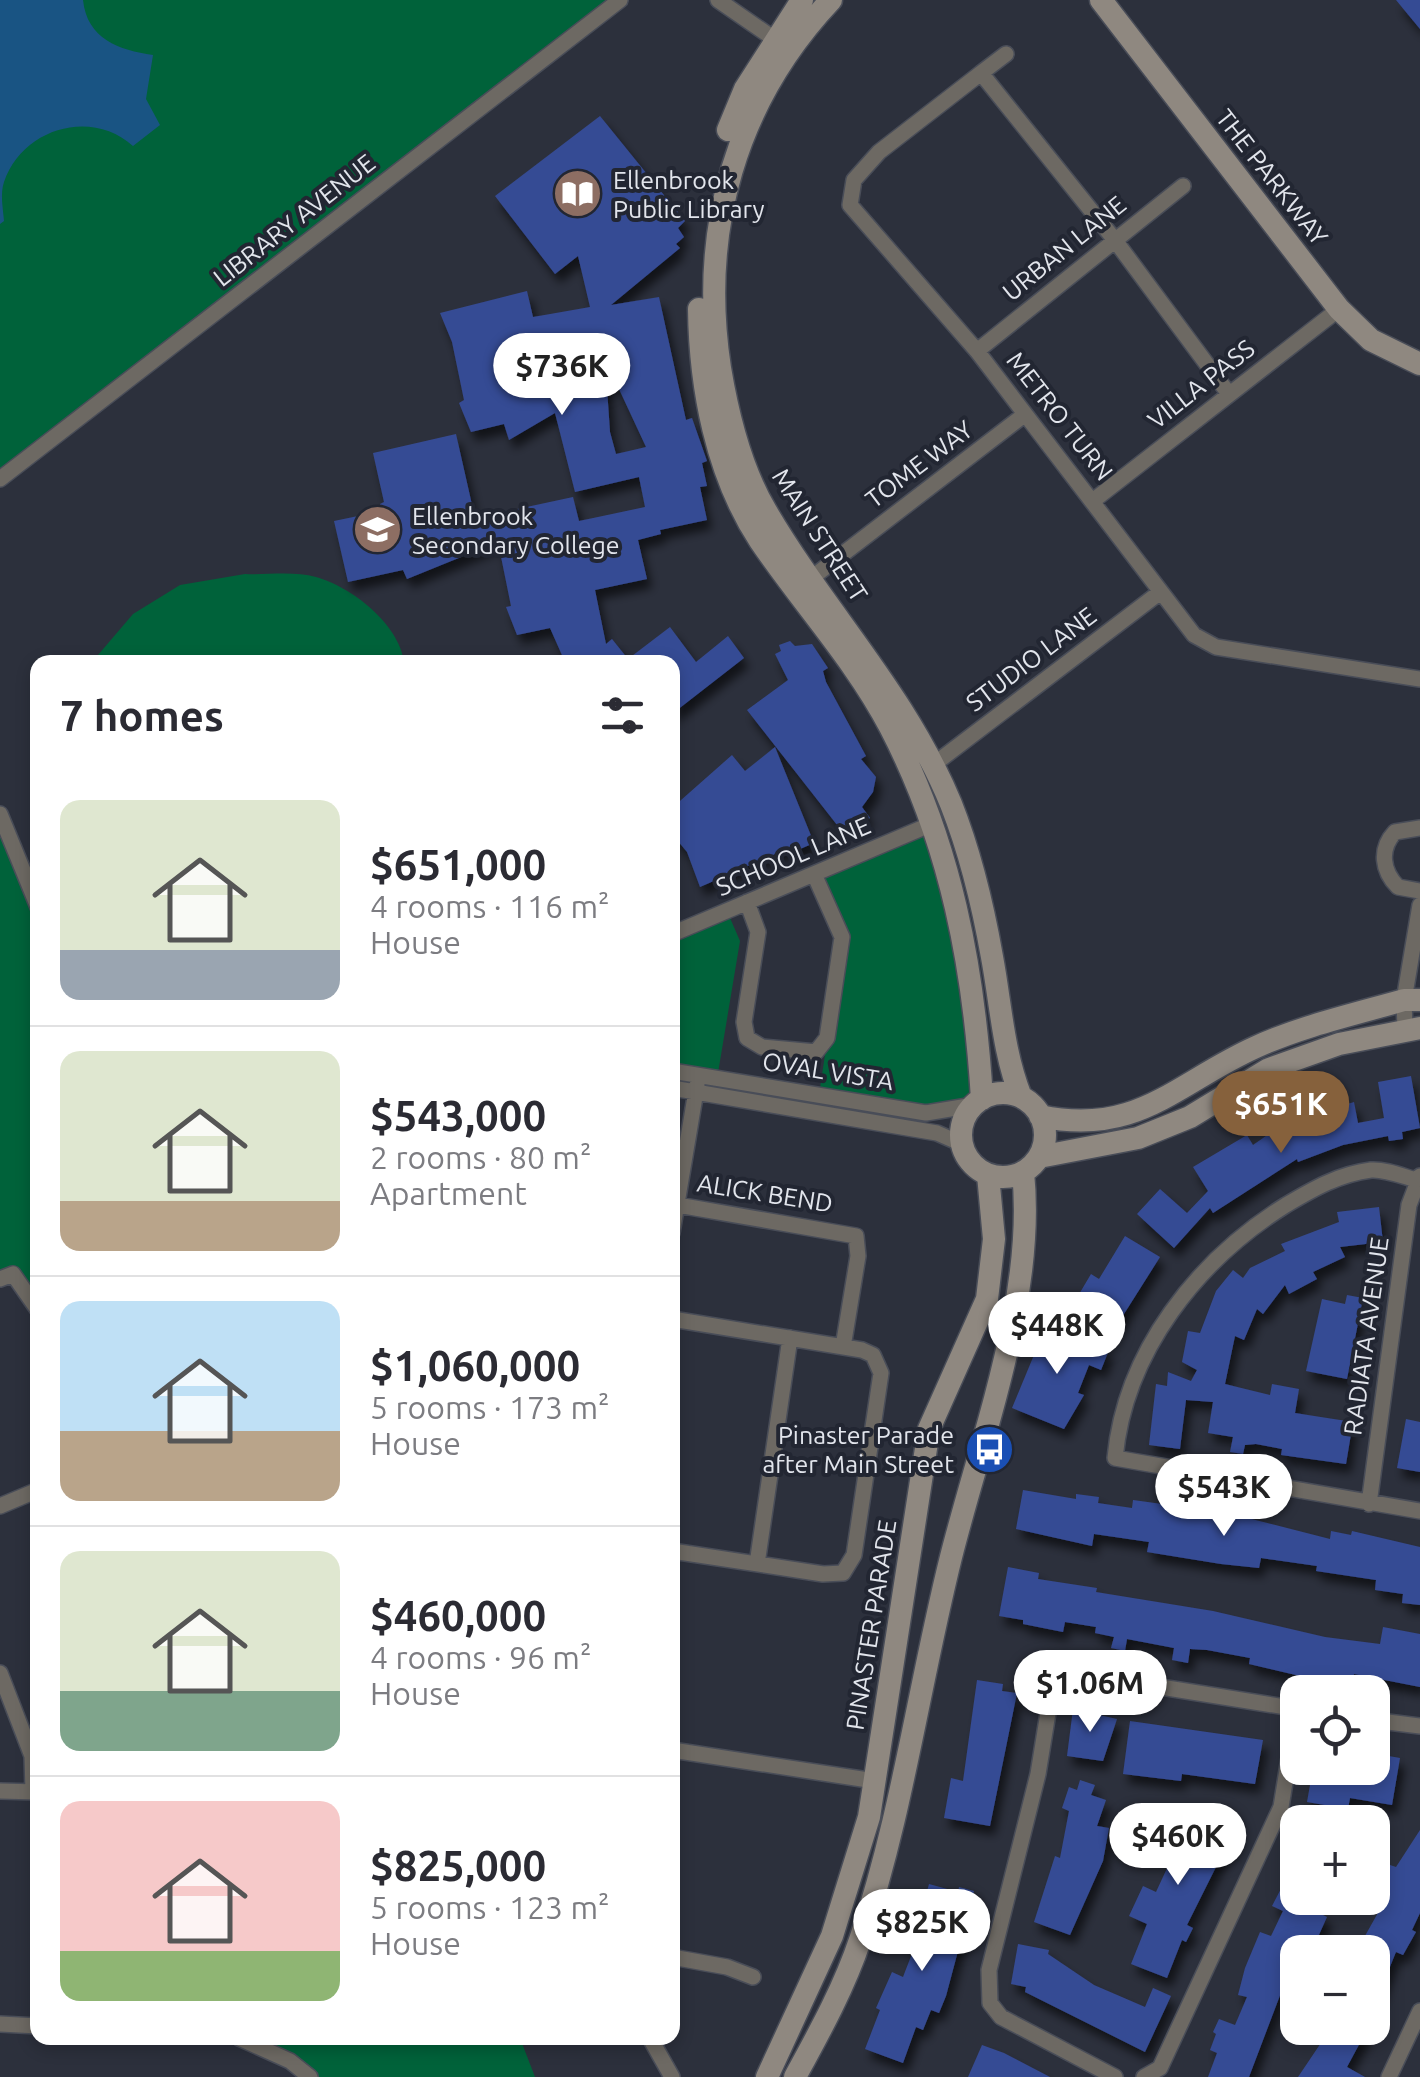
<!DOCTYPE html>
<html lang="en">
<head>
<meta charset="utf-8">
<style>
  :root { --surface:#fff; --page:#f2f2f3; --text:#2b2b33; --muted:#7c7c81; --line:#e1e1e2; --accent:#86613c }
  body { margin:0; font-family:Ubuntu,sans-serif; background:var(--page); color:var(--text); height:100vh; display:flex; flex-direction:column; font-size:38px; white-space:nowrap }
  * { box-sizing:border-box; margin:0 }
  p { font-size:32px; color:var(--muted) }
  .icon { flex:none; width:55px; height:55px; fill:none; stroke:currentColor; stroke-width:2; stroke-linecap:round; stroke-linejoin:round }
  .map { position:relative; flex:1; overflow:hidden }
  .details { position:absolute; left:30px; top:655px; width:650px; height:1390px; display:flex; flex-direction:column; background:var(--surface); border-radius:20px; box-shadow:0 5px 15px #0003 }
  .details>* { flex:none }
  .controls { position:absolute; left:1280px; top:1675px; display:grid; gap:20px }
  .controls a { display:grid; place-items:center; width:110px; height:110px; border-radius:20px; background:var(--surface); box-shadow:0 5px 15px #0003; font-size:50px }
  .price { position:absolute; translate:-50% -85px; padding:0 22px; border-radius:35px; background:#fff; color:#222; font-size:32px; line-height:65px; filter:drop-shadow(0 2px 5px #0008) }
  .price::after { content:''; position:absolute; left:50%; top:60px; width:30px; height:22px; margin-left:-15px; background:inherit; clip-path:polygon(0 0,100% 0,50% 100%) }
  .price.selected { background:var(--accent); color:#fff }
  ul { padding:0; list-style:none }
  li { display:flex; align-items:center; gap:30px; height:250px; padding:0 30px }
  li+li { border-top:2px solid var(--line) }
  li span { display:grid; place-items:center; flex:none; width:280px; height:200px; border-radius:20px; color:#555 }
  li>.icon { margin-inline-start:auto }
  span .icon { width:120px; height:120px; fill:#fffc; stroke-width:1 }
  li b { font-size:42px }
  h2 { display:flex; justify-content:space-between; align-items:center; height:120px; padding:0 30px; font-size:42px }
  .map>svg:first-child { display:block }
</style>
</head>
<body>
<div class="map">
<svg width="1420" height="2077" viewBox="0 0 1420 2077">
  <defs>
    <filter id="shadow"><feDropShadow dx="5" dy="9" stdDeviation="5" flood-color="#0009"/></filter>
  </defs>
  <rect width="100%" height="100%" fill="#2c303c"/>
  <!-- green -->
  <path fill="#00623a" d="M0 0H620L0 479Z
    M245 574C267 575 295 571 316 577 352 587 399 624 404 662H92L133 614 180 585Z
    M0 814 37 907V1310L13 1274 0 1279Z
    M934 823 982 1099 953 1110 819 1095 841 947 814 874Z
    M727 911 740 941 717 1079 673 1071 672 934Z
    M239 2038H520L535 2077H310Z"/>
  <!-- water -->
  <path fill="#195483" d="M0 0H83C87 39 119 50 153 55L146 99 160 125 133 146C92 108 22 128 4 182 0 194 3 208 4 221L0 224Z"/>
  <!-- building -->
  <path fill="#364b94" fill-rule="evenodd" filter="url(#shadow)" d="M1396 0H1420V29Z
    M600 116 685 221 678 228 684 237 676 244 680 248 611 305 659 297 686 420 692 418 707 461 702 463 707 486 700 487 707 520 660 530 661 534 638 540 647 579 595 590 606 644 612 639 628 659 670 627 696 662 728 636 744 658 672 714V662H565L550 628 517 635 506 607 511 606 498 542 407 579 403 570 348 582 334 521 382 511 380 504 384 502 373 453 456 434 475 518 573 497 579 521 645 507 639 477 575 492 555 413 509 440 504 424 471 432 459 403 464 400 452 342 440 313 527 291 533 317 590 307 578 256 555 274 495 196ZM605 359 646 447 616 454 610 432Z
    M790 641 795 646 812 644 828 668 823 671 826 682 866 756 861 759 876 777 873 792 862 807 870 818 841 830 747 710 788 680 775 654 781 651 779 645Z
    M775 747 814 843 791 853 789 848 700 887 687 852 672 834V808L732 755 745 771Z
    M1411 1076 1420 1128 1402 1132 1403 1139 1389 1141 1388 1136 1343 1145 1298 1162 1297 1159 1213 1213 1210 1208 1174 1248 1137 1214 1160 1189 1187 1213 1208 1191 1193 1167 1247 1135 1253 1145 1283 1124 1354 1102 1358 1123 1384 1118 1378 1082Z
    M1379 1207 1383 1242 1340 1247 1345 1257 1313 1272 1317 1279 1289 1294 1285 1285 1263 1314 1257 1309 1244 1340 1235 1336 1225 1384 1270 1395 1272 1384 1299 1389 1295 1413 1353 1422 1346 1464 1281 1455 1282 1449 1256 1444 1245 1445 1243 1454 1230 1452 1233 1437 1208 1433 1213 1402 1186 1400 1180 1449 1149 1445 1156 1384 1167 1386 1168 1372 1191 1381 1197 1370 1182 1362 1188 1331 1200 1333 1216 1291 1233 1270 1243 1278 1250 1268 1285 1251 1281 1244 1339 1222 1337 1212Z
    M1125 1236 1160 1257 1117 1325 1075 1301 1091 1274 1099 1279Z
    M1347 1295 1363 1298 1347 1379 1306 1371 1322 1299 1345 1304Z
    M1046 1326 1109 1350 1101 1370 1089 1365 1078 1393 1084 1395 1064 1429 1012 1408Z
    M1406 1419 1420 1422V1472L1397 1468Z
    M1023 1490 1076 1499V1494L1099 1497 1098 1503 1132 1508 1133 1500 1228 1513 1330 1539 1331 1531 1351 1535 1352 1531 1420 1547V1605L1402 1603 1403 1594 1375 1590 1376 1580 1316 1571 1317 1566 1261 1558 1259 1568 1221 1564 1147 1552 1149 1542 1094 1534 1092 1546 1016 1529Z
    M1008 1567 1039 1573 1038 1579 1097 1588 1096 1592 1213 1611 1325 1637 1380 1644 1383 1627 1420 1634V1687L1354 1674 1353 1680 1300 1676 1249 1664 1250 1658 1207 1650 1190 1649 1188 1663 1172 1660 1174 1648 1127 1639 1125 1651 1111 1648 1114 1637 1095 1633 1096 1627 1065 1622 1063 1632 1023 1624V1620L999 1616Z
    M977 1680 1003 1684 1002 1691 1017 1693 990 1826 944 1818 951 1778 963 1781Z
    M1073 1709 1117 1719 1103 1761 1067 1756Z
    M1130 1721 1263 1740 1255 1784 1182 1774 1181 1781 1123 1774Z
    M1372 1753 1400 1758 1392 1805 1350 1798 1348 1809 1307 1802 1313 1768H1372Z
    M1080 1780 1095 1785 1091 1795 1106 1800 1097 1826 1109 1828 1103 1861 1070 1935 1034 1922 1055 1856 1060 1858 1069 1811 1062 1808 1069 1787 1077 1790Z
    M1178 1803 1235 1829 1187 1925 1193 1928 1186 1942 1182 1940 1167 1978 1131 1964 1147 1924 1129 1916 1143 1886 1156 1892 1175 1851 1164 1846 1173 1829 1167 1826Z
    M1420 1830V1913L1412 1930 1416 1932 1403 1955 1396 1952 1372 2011V1952H1356L1384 1902 1374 1897 1390 1865 1396 1867Z
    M1298 1856V1898H1318L1311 1909 1327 1917 1313 1948 1298 1941V1980L1287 1977 1249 2077H1208L1217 2053 1210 2050 1216 2034 1213 2032 1219 2019 1235 2025 1247 1997 1238 1995 1245 1968 1260 1932 1271 1936 1283 1911 1272 1906Z
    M929 1884 958 1892 959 1887 974 1891 946 1996 939 2013 931 2010 923 2030 916 2027 903 2063 865 2049 880 2010 876 2008 892 1972 903 1977 923 1925 918 1924Z
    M1018 1944 1049 1950 1048 1954 1094 1985 1145 2007 1153 1988 1171 1996 1145 2052 1025 1992 1026 1987 1011 1984Z
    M1331 2028H1368L1347 2067 1365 2077H1298Z
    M982 2045 1004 2053 1050 2077H968Z"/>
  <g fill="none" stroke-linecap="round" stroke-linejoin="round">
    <defs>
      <path id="street" d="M718 0 783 45
        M981 73 1006 54
        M977 351 1183 186
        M1229 394 1114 239 981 73 879 152 854 180 850 205 977 351 1194 635 1216 647 1420 679
        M0 479 620 0
        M1094 500 1339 309
        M805 583 1024 415
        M933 765 1159 593
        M0 814 38 907
        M1420 828 1395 832C1379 849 1382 871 1398 887L1420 891
        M747 902 758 932 744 1022 747 1038 762 1047 816 1052 827 1038 842 937 814 874
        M672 934 934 823
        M1405 1030 1404 1000 1420 905
        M672 1071 926 1113 974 1105
        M672 1088 937 1133 962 1144
        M1416 1180C1402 1176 1385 1169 1371 1170 1339 1174 1313 1189 1286 1205 1198 1260 1125 1351 1115 1458L1420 1511
        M672 1204 856 1236 858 1256 843 1347
        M672 1233 697 1085
        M0 1279 13 1274 38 1310
        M672 1319 862 1350 873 1355 881 1373 854 1555 843 1573 823 1574 672 1551
        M1369 1504 1409 1205 1420 1176
        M0 1506 38 1490
        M757 1564 790 1338
        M0 1673 32 1756 33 1792
        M1372 1720 1420 1726
        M672 1750 875 1781
        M0 1791 38 1792
        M672 1957 727 1967 753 1977
        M0 2024 38 2026
        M239 2038 290 2061 310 2077
        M650 2038 672 2077
        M1115 2077 1001 2017 990 2003 989 1970 1038 1774 1055 1670 1298 1709
        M1144 2077 1160 2068 1281 1807 1297 1709
        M1389 2077 1420 2011"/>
      <path id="secondary" d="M831 0C735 102 699 231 720 368 728 416 741 469 766 511 825 612 906 694 951 804 970 852 983 906 992 957 1001 1005 1003 1052 1021 1097
        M1101 0 1339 309 1371 340 1420 364
        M728 130 745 89 802 0
        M699 309C700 387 716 474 760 541 802 603 855 660 890 727 951 844 974 968 982 1099
        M961 1135a42 42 0 1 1 84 0a42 42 0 1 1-84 0Z
        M1040 1116C1137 1137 1176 1083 1256 1047 1302 1026 1355 1014 1404 1000H1420
        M1039 1157 1138 1138 1190 1117 1269 1069 1339 1044 1420 1028
        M767 2077 832 1936 869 1817 929 1429 987 1299 994 1239 988 1175
        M795 2077C819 2033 844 1988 860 1940 902 1816 919 1685 951 1557 981 1438 1036 1296 1023 1172"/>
    </defs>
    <!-- street casing -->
    <use href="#street" stroke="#494d58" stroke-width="18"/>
    <!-- secondary casing -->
    <use href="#secondary" stroke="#494d58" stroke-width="25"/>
    <!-- street -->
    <use href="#street" stroke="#6d6963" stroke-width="15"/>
    <!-- secondary -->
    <use href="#secondary" stroke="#8f8880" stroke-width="22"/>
  </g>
  <!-- icons -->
  <defs>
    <symbol id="library-disc" viewBox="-11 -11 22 22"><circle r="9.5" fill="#8d6e63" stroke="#222632"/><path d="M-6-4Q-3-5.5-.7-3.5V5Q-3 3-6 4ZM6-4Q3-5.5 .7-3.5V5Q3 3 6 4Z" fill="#fff"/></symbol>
    <symbol id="school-disc" viewBox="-11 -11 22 22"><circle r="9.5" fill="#8d6e63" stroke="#222632"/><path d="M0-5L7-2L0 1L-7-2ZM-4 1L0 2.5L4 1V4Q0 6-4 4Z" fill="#fff"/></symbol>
    <symbol id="bus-disc" viewBox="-11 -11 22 22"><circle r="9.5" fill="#1a4fb4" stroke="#222632"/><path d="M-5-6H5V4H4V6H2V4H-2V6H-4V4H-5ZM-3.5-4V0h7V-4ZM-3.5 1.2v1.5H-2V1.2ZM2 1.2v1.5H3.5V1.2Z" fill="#fff"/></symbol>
  </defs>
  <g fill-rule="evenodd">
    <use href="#library-disc" x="550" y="166" width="55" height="55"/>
    <use href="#school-disc" x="350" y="502" width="55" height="55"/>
    <use href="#bus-disc" x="962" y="1422" width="55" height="55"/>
  </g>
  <g text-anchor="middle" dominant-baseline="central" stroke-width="8" stroke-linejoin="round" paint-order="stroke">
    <!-- street labels -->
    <g font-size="25" fill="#e2e5ec" stroke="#222632">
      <text transform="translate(1272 177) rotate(52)">THE PARKWAY</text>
      <text transform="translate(294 220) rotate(-38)">LIBRARY AVENUE</text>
      <text transform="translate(1064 248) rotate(-39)">URBAN LANE</text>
      <text transform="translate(1201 384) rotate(-38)">VILLA PASS</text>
      <text transform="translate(1060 416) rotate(52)">METRO TURN</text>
      <text transform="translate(919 464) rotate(-37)">TOME WAY</text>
      <text transform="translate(820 535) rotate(57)">MAIN STREET</text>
      <text transform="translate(1031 659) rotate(-37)">STUDIO LANE</text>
      <text transform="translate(793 856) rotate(-23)">SCHOOL LANE</text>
      <text transform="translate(828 1071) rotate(9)">OVAL VISTA</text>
      <text transform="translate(765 1193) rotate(9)">ALICK BEND</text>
      <text transform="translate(1366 1336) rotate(-82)">RADIATA AVENUE</text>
      <text transform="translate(871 1625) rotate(-81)">PINASTER PARADE</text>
    </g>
    <!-- poi labels -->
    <g font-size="25" fill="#e2e5ec" stroke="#222632" text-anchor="start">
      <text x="613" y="180">Ellenbrook<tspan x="613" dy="29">Public Library</tspan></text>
      <text x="412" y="516">Ellenbrook<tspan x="412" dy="29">Secondary College</tspan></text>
      <text x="954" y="1435" text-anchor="end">Pinaster Parade<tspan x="954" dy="29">after Main Street</tspan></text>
    </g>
  </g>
</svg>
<div class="controls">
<a><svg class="icon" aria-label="locate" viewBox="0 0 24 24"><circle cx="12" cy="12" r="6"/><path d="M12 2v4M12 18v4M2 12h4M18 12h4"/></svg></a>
<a>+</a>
<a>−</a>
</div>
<b class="price" style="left:562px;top:418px">$736K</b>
<b class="price selected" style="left:1281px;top:1156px">$651K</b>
<b class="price" style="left:1057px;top:1377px">$448K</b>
<b class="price" style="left:1224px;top:1539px">$543K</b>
<b class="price" style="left:1090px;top:1735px">$1.06M</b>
<b class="price" style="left:1178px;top:1888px">$460K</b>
<b class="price" style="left:922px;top:1974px">$825K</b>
<section class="details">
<h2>7 homes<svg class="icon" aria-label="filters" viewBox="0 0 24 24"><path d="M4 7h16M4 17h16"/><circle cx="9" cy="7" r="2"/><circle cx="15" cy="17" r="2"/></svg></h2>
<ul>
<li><span style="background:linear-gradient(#dfe7d0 75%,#9aa5b1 0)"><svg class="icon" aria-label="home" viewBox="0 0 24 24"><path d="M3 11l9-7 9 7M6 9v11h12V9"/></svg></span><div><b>$651,000</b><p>4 rooms · 116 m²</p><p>House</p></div></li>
<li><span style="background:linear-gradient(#dfe7d0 75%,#b9a48a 0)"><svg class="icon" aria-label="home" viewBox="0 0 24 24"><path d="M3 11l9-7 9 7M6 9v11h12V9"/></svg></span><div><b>$543,000</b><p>2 rooms · 80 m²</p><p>Apartment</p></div></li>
<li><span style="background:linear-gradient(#bfe0f5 65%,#b9a48a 0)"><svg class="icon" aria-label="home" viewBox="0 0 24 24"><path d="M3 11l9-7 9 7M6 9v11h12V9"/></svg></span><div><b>$1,060,000</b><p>5 rooms · 173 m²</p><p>House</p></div></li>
<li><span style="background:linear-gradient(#dfe7d0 70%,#7fa58c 0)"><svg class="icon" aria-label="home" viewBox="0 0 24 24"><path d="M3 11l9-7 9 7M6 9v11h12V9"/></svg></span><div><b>$460,000</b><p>4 rooms · 96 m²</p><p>House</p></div></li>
<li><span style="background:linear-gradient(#f6c9c9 75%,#8fb573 0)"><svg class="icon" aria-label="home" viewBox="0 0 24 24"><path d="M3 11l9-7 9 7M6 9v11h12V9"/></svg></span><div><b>$825,000</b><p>5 rooms · 123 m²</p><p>House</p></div></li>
</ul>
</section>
</div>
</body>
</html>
